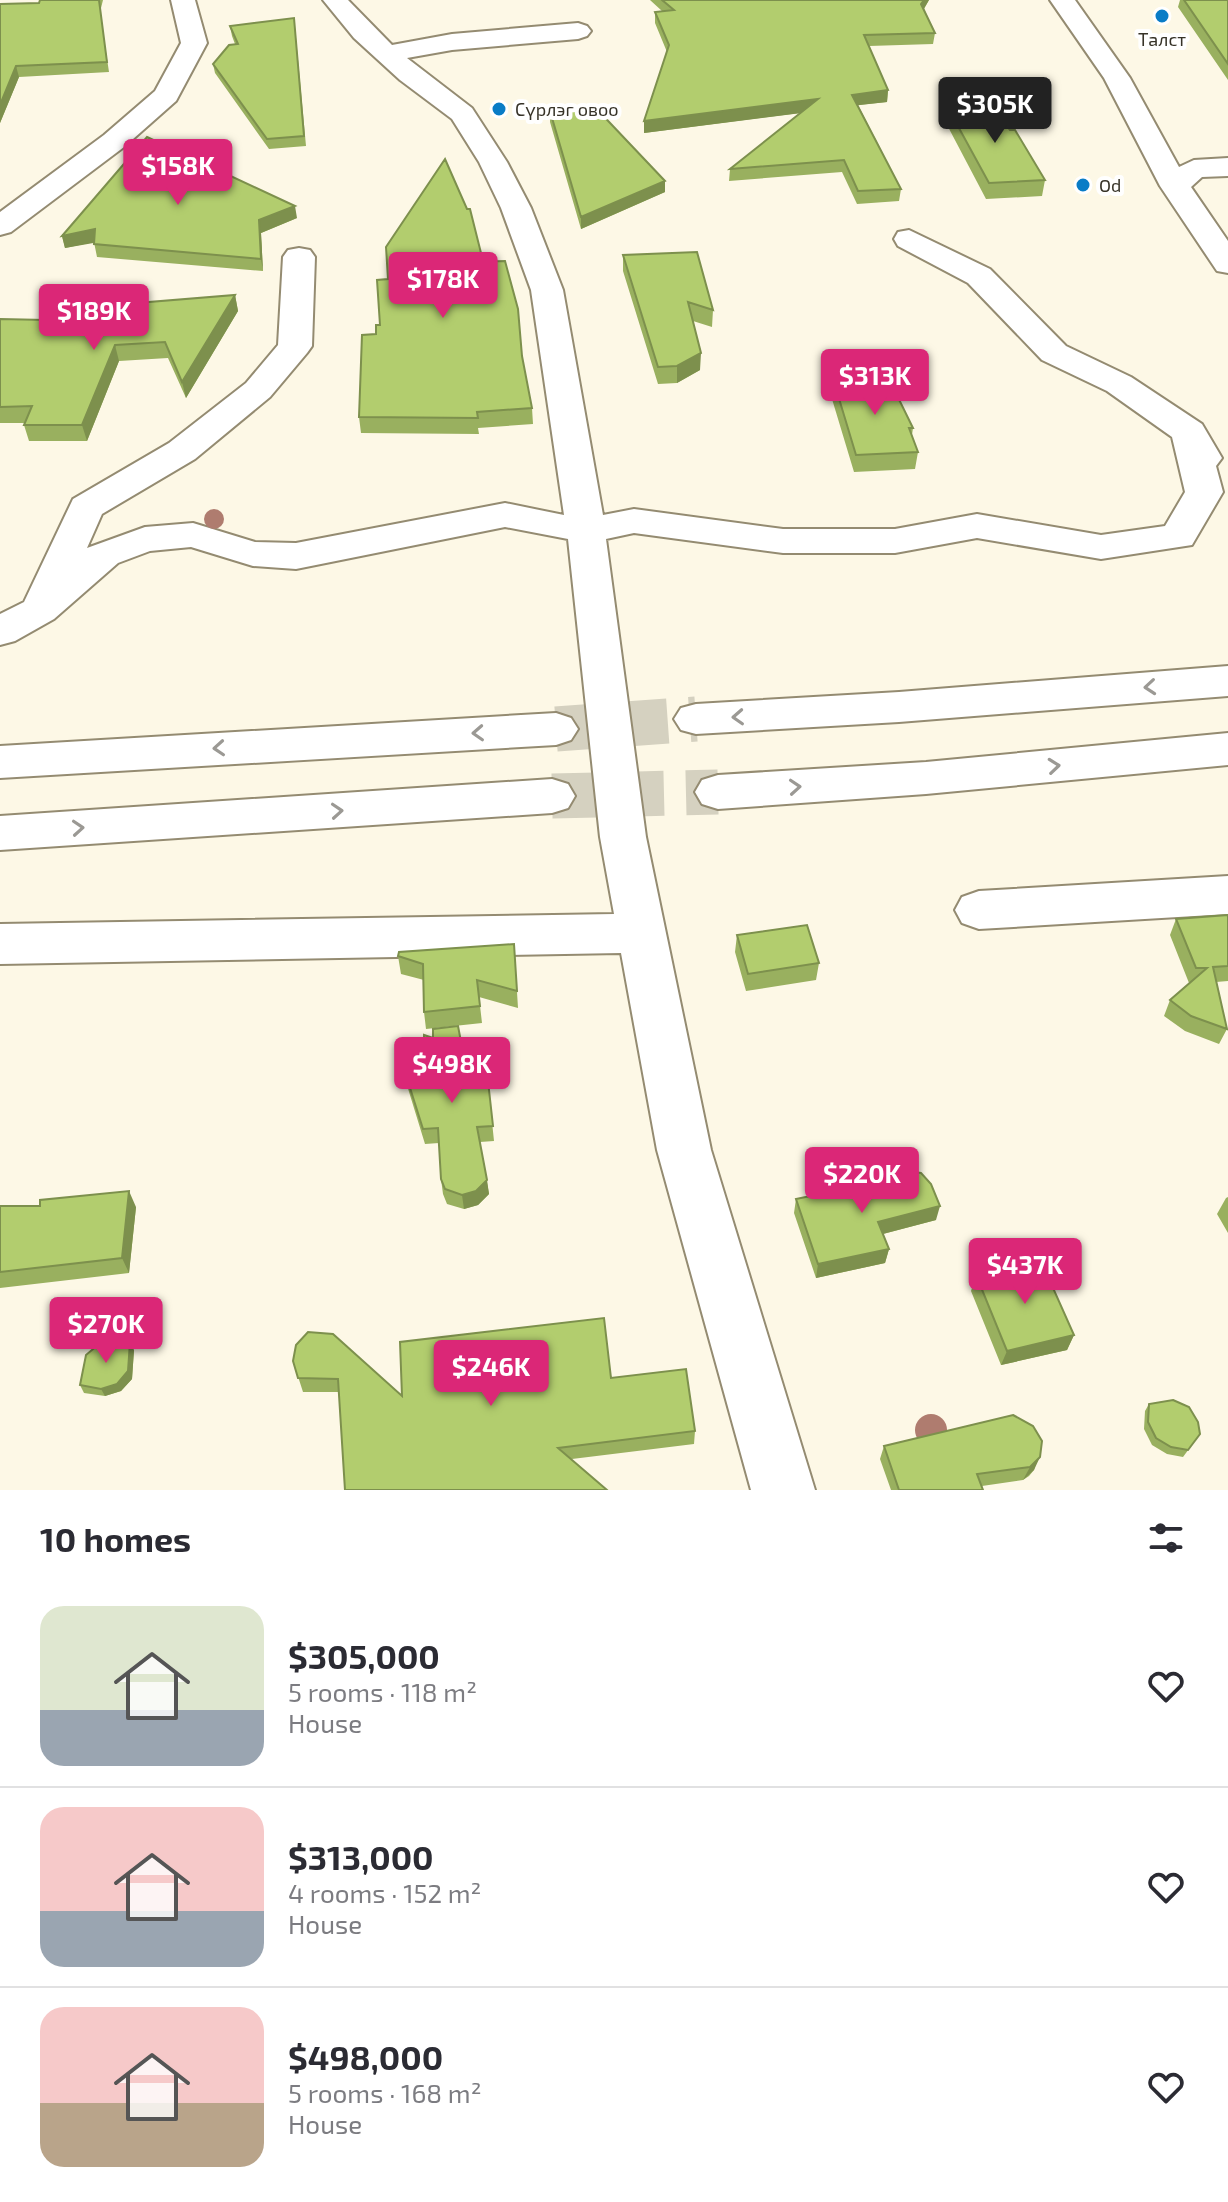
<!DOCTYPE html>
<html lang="en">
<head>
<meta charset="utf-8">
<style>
  :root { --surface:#fff; --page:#f2f2f3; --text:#2b2b33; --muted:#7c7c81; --line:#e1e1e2; --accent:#db2777 }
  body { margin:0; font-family:"Exo 2",sans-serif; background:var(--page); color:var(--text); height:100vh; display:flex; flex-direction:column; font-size:30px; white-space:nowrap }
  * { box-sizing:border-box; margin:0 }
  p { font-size:26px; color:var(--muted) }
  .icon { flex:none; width:44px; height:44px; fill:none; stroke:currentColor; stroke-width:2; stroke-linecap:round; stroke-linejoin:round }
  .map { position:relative; height:1490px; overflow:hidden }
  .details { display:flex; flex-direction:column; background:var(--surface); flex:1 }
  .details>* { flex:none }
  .price { position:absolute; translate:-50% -68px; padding:0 18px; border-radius:8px; background:var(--accent); color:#fff; font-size:26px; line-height:52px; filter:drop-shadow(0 2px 4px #0008) }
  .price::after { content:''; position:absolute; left:50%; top:48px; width:24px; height:18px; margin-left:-12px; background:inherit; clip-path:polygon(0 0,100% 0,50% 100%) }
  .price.active { background:#222; color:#fff }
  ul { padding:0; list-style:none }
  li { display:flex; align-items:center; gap:24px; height:200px; padding:0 40px }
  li+li { border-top:2px solid var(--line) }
  li span { display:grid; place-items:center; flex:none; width:224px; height:160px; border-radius:24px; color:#555 }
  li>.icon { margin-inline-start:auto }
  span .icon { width:96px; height:96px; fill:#fffc; stroke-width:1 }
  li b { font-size:34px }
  h2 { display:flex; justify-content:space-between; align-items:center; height:96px; padding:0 40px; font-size:34px }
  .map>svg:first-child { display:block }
</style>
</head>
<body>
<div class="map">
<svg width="1228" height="1490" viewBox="0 0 1228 1490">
  <rect width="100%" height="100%" fill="#fdf8e6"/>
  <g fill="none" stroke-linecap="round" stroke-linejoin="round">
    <!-- secondary-tunnel -->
    <path stroke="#d5d1c0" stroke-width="45" stroke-dasharray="45 22" stroke-linecap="butt" d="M556 729 696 719
      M552 796 718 792"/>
    <defs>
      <path id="street" d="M171 0H195L207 43 176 101 124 147 11 232 0 235V212L104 135 155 91 181 43Z
        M323 0H348L392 45 452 34 578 23 587 26 591 31 587 36 578 39 452 50 407 58 472 108 507 162 531 208 563 290 603 515 634 509 783 529H895L977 514 1101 535 1165 526 1185 492 1172 437 1107 391 1042 360 968 283 898 246 894 239 898 232 909 230 990 269 1066 346 1131 377 1202 424 1222 458 1216 466 1223 492 1192 545 1101 559 977 538 895 553H783L634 533 606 539 646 837 711 1150 815 1490H751L657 1150 621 953 0 964V924L614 914 600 837 568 539 505 527 296 569 253 566 191 547 150 551 118 563 54 619 15 641 0 645V614L24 602 73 499 169 443 246 383 278 345 283 257 288 250 299 248 310 250 315 257 312 346 307 353 270 397 195 459 102 514 87 548 145 527 193 523 255 542 296 543 505 503 564 515 531 290 501 208 479 162 452 119 400 80 354 38Z
        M1050 0H1075L1130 78 1179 167 1194 160 1228 158V176L1202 177 1191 187 1228 241V273L1217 271 1160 186 1104 78Z
        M1228 876V914L979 929 962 923 955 910 962 897 979 891Z"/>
      <path id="secondary" d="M1228 666V696L899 722 696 734 681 730 674 719 681 708 696 704 899 692Z
        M556 713 571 718 578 729 571 740 556 745 0 778V746Z
        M1228 733V765L926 794 718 809 702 804 695 792 702 780 718 775 926 762Z
        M552 779 568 784 575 796 568 808 552 813 0 850V816Z"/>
    </defs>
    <!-- street casing -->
    <use href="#street" stroke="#948b71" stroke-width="4"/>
    <!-- secondary casing -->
    <use href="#secondary" stroke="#948b71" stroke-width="4"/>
    <!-- street -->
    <use href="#street" fill="#fff" fill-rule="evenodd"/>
    <!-- secondary -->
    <use href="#secondary" fill="#fff" fill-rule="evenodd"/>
  </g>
  <!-- trees -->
  <g fill="#af7c6f">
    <circle cx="214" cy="519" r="10"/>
    <circle cx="931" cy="1430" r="16"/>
  </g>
  <!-- wall -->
  <path fill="#99b05f" d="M40 0H103L100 12 109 72 19 77 0 123V4L39 3Z
    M650 0H929L924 9 935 33 933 44 869 46 888 90 887 102 858 105 901 189 899 201 857 204 842 172 729 181 730 169 800 113 644 133 667 52 655 23V12L662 11Z
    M1180 0H1228V80L1178 7Z
    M230 26 295 27 306 146 269 149 215 73 213 64 235 44 232 36Z
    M948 108 1045 180 1042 196 986 199 946 123Z
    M550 111 665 181V192L581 229 550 122Z
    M297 218 261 233 263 271 97 257 94 242 65 248 62 236Z
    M623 255 713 310 712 327 693 321 700 370 677 383 658 384 623 271Z
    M482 257V262L522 356 532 408 533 424 478 428 479 434 361 433 359 417 376 334 380 325 388 279Z
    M235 295 238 311 186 398 168 358 119 361 87 441H29L24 425 25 423H0V319L86 328Z
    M834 382 913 428 912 435 918 452 915 469 854 472 832 399Z
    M1228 915V981L1216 982 1227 1029 1219 1044 1185 1031 1164 1016 1170 1000 1189 983 1170 935 1176 919Z
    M737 935 819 963 816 980 746 991 735 952Z
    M514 944 518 1008 479 997 482 1023 426 1029 424 1012V980L401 974 398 956Z
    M462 1047 485 1054 494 1141 480 1142 489 1194 478 1205 464 1209 447 1204 443 1194 441 1179 439 1143 425 1144 402 1069 399 1053Z
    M1228 1197V1233L1217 1214 1226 1198Z
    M796 1199 936 1220 883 1234 889 1249 885 1263 816 1278 794 1213Z
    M0 1206 136 1207 129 1273 0 1288Z
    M976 1275 1074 1335 1067 1350 1001 1365 971 1291Z
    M134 1350 132 1379 121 1391 105 1396 84 1393 80 1385Z
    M293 1361 402 1396 611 1378 695 1431 694 1444 572 1459 339 1392H303Z
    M1149 1404 1200 1434 1183 1457 1167 1454 1152 1445 1144 1429 1145 1411Z
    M1042 1441 1034 1470 1029 1476 1023 1480 982 1486 983 1490H891L880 1459 884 1446Z"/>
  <!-- shaded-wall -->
  <path fill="#7d904d" d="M924 0H929L920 15 921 4Z
    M16 66 19 77 0 123V105Z
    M888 90 887 102 851 106 852 95Z
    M818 99 817 111 644 133V121Z
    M665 181V192L581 229V217Z
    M295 206 297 218 261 233 263 271 261 259 259 220Z
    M95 229 99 242 65 248 62 236Z
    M482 257 483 272 468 262Z
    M235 295 238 311 186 398 182 382Z
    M115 345 119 361 87 441 82 425Z
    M701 353 700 370 677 383V366Z
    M487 1180 489 1194 478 1205 464 1209 462 1195Z
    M129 1191 136 1207 129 1273 122 1258Z
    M940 1206 936 1220 875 1236 878 1222Z
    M889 1249 885 1263 816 1278 818 1264Z
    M1074 1335 1067 1350 1001 1365 1007 1351Z
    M130 1342 134 1350 132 1379 121 1391 105 1396 101 1389Z
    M1040 1457 1034 1470 1023 1480 1030 1467Z"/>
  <!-- building -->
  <path fill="#b2cd6e" stroke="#7d904d" stroke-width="2" d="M40 0H99L107 62 16 66 0 105V4L39 3Z
    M662 0H924L921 4 935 33 864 35 888 90 852 95 901 189 858 191 844 160 730 169 818 99 644 121 669 45 655 12 674 10Z
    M1184 0H1228V64Z
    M294 18 304 136 267 139 213 64 229 45 238 44 230 26Z
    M990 104 1010 130H1015L1045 180 989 183 948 108Z
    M593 105 665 181 581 217 550 111Z
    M147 137 295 206 259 220 261 259 94 244 95 229 62 236Z
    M445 159 467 209H470L482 257 468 262 505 261 518 309 522 356 532 408 477 412 478 418 359 417 362 335 376 334V325H380L377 280 388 279 386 247Z
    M697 252 713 310 688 302 701 353 677 366 658 367 623 255Z
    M235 295 182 382 165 342 115 345 82 425H24L32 406 0 407V319L46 320 86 328 88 307Z
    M888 377 913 428H909L918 452 856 455 834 382Z
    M1228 915V966L1213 967 1227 1029 1191 1016 1170 1000 1207 968H1196L1176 919Z
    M807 925 819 963 748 974 737 935Z
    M514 944 517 991 477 980 480 1006 424 1012 423 964 398 956 399 952Z
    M458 1026 462 1047 485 1054 493 1126 477 1127 487 1180 476 1191 462 1195 445 1189 441 1179 438 1128 423 1129 399 1053 424 1050V1035L433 1038V1029Z
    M906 1171 921 1173 931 1184 940 1206 878 1222 889 1249 818 1264 796 1199 892 1179Z
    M129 1191 122 1258 0 1272V1206H40V1200Z
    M1041 1261 1074 1335 1007 1351 976 1275Z
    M604 1318 611 1378 686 1369 695 1431 558 1448 607 1490H345L338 1379 298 1378 293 1361 296 1345 308 1332 333 1334 402 1396 400 1342Z
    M130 1342 128 1371 117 1384 101 1389 80 1385 86 1355 99 1344Z
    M1173 1400 1189 1407 1198 1422 1200 1434 1188 1450 1171 1447 1156 1438 1148 1422 1149 1404Z
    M1013 1415 1033 1426 1042 1441 1040 1457 1030 1467 977 1474 983 1490H899L884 1446Z"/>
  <!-- one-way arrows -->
  <defs><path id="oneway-chevron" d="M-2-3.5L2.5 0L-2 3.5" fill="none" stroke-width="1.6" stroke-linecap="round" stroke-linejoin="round" transform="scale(2)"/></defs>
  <g stroke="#9b9994">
    <use href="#oneway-chevron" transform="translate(1150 687) rotate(175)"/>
    <use href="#oneway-chevron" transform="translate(738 717) rotate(177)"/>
    <use href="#oneway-chevron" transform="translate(478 733) rotate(177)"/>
    <use href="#oneway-chevron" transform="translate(219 748) rotate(176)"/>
    <use href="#oneway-chevron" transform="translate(1054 766) rotate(-6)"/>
    <use href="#oneway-chevron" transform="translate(795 787) rotate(-4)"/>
    <use href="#oneway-chevron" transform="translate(337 811) rotate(-4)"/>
    <use href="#oneway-chevron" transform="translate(78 828) rotate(-4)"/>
  </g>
  <!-- markers -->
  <g fill="#097cc6" stroke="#fff" stroke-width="3">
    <circle cx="1162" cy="16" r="8"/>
    <circle cx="499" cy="109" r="8"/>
    <circle cx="1083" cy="185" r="8"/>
  </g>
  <g text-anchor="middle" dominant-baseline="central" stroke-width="8" stroke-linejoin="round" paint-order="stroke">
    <!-- far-poi labels -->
    <g font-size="18" fill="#373328" stroke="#fff" text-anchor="start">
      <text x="1162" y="39" text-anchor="middle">Талст</text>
      <text x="515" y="109">Сүрлэг овоо</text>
      <text x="1099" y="185">Od</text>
    </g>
  </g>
</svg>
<b class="price active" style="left:995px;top:145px">$305K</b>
<b class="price" style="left:178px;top:207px">$158K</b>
<b class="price" style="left:443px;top:320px">$178K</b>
<b class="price" style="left:94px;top:352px">$189K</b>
<b class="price" style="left:875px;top:417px">$313K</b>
<b class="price" style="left:452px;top:1105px">$498K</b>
<b class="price" style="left:862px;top:1215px">$220K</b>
<b class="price" style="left:1025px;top:1306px">$437K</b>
<b class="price" style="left:106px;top:1365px">$270K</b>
<b class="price" style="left:491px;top:1408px">$246K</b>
</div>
<section class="details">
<h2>10 homes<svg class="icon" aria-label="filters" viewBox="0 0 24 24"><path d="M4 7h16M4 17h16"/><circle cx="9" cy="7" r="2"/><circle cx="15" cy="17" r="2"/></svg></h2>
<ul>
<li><span style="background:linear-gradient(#dfe7d0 65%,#9aa5b1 0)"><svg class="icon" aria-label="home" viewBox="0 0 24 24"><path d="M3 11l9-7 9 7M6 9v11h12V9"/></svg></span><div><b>$305,000</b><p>5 rooms · 118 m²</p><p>House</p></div><svg class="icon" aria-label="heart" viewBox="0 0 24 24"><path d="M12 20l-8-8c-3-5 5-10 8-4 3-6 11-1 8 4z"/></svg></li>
<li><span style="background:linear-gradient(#f6c9c9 65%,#9aa5b1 0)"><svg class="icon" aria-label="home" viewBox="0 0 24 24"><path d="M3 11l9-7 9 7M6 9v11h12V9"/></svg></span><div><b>$313,000</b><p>4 rooms · 152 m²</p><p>House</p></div><svg class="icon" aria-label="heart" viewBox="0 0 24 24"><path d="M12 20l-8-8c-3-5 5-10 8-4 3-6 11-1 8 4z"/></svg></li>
<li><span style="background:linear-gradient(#f6c9c9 60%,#b9a48a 0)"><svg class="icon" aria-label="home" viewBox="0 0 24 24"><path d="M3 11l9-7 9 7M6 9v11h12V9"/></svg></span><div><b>$498,000</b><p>5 rooms · 168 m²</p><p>House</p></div><svg class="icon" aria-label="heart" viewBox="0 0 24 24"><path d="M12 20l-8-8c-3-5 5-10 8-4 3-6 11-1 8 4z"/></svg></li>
</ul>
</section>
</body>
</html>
